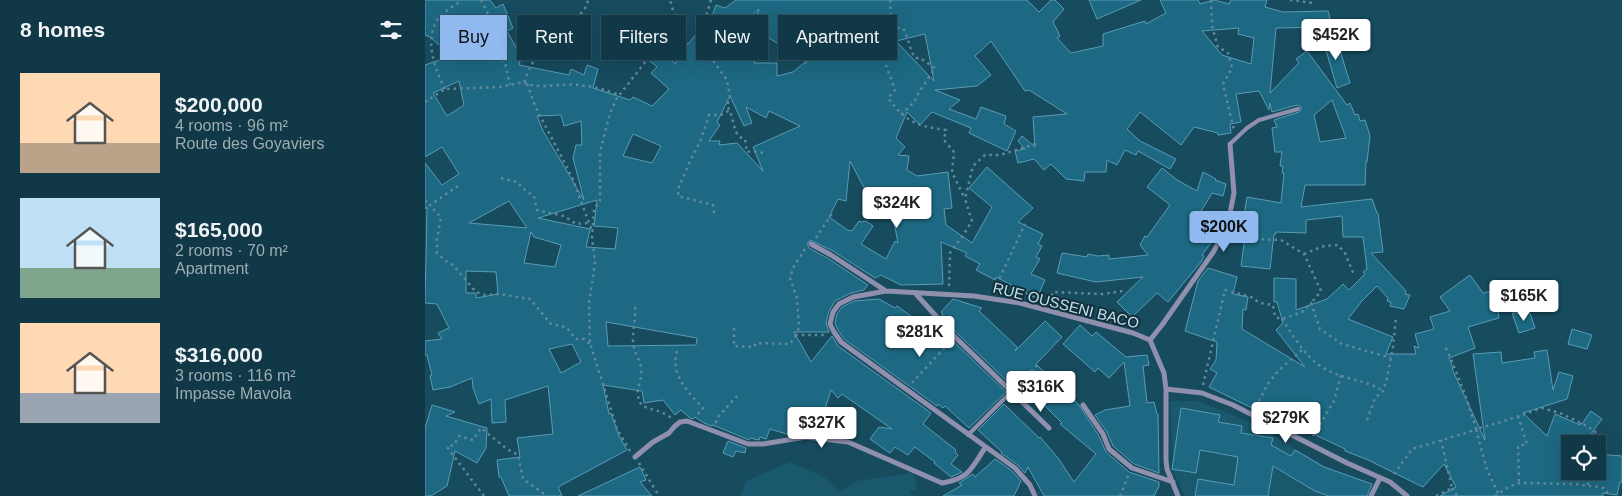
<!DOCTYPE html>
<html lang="en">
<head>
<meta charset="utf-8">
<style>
  :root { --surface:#113846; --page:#1e4351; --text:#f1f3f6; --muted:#9cacb3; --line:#30525f; --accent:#90b9f0 }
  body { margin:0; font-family:Helvetica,sans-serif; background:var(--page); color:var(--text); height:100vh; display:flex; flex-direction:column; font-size:19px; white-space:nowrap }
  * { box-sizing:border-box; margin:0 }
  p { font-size:16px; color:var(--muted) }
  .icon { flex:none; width:28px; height:28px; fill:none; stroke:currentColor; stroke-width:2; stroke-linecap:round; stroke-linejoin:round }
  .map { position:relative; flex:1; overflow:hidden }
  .drawer { display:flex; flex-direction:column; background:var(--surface); width:425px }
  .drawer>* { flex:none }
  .top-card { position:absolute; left:15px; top:15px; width:475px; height:45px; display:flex; gap:10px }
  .tools { position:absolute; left:1136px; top:435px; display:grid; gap:10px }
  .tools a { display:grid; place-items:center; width:45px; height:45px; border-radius:0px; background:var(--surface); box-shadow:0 5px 20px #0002,0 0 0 1px var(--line); font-size:25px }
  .price { position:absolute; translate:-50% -42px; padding:0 11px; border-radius:5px; background:#fff; color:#222; font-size:16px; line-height:32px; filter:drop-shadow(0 1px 2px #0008) }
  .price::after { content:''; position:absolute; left:50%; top:30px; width:15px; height:11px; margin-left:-8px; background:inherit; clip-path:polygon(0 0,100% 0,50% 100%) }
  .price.active { background:var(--accent); color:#111 }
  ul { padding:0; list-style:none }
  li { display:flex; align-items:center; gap:15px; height:125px; padding:0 20px }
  li span { display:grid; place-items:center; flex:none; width:140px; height:100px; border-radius:0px; color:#555 }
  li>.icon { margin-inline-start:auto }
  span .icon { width:60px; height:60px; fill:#fffc; stroke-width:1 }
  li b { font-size:21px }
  h2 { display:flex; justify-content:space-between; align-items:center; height:60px; padding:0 20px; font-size:21px }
  .chip { padding:0 18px; border-radius:0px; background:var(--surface); box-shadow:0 5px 20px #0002,0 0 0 1px var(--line); font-size:18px; line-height:45px }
  .chip.active { background:var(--accent); color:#111 }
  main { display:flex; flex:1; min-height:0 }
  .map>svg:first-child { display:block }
</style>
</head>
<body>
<main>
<section class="drawer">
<h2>8 homes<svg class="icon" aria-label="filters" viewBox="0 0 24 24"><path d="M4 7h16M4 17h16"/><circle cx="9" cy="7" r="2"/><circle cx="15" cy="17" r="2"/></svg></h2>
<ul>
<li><span style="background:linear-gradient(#ffd9b3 70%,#b9a48a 0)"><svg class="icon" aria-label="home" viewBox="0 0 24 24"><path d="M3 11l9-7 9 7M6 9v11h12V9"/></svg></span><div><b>$200,000</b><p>4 rooms · 96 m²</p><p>Route des Goyaviers</p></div></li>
<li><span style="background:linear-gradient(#bfe0f5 70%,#7fa58c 0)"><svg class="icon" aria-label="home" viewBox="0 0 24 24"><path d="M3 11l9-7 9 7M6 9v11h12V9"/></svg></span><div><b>$165,000</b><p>2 rooms · 70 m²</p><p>Apartment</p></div></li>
<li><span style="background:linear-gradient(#ffd9b3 70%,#9aa5b1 0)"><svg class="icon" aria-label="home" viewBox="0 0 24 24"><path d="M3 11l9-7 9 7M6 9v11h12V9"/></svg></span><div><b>$316,000</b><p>3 rooms · 116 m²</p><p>Impasse Mavola</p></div></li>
</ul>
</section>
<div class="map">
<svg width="1197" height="496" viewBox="0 0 1197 496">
  <rect width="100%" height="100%" fill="#174b5e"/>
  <!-- built -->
  <path fill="#19586d" d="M745 401H773L825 422 901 467 941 482 937 496H760L748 471H746L748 462Z
    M365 462 399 477 414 492 431 481 488 473 492 489 485 491 488 496H316L321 481Z"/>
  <!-- building -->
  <path fill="#1d6882" stroke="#5a9cb6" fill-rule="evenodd" d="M0 0H65L71 8 78 4 88 28 82 31 94 53 97 54 94 65 144 75 146 69 159 75 162 65 173 69 168 88 205 100 208 97 227 106 244 89 226 73 232 67 225 61 233 53 242 60 244 58 250 64 260 43 263 44 279 25 283 28 291 5 300 8 311 0H602L614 12 626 0H630L639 9 628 22 635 36 632 38 646 53 678 46V34L720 21 721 24 741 13 735 0H773L775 4 789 0 804 4 806 0H842L840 7 858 12 903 11 907 27 851 28 845 93 874 63 871 59 882 51 922 105 925 103 930 115 933 114 935 121 940 120 945 136 942 162 941 161 940 185H880L876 207 947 199 952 213H953L958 252 946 253 981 291 980 294 985 295 979 309 965 306 966 302 962 301 963 298 952 286 936 302 923 319 968 337 961 354H991L989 346 994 348 990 334 1009 329 1005 317 1025 311 1015 297 1045 275 1058 293 1071 290 1074 318 1043 327 1050 348 1024 358 1028 368 1027 369 1060 440 1048 354 1076 352 1077 363 1110 358 1109 352 1122 350 1128 390 1134 372 1148 376 1142 399 1098 413 1122 436 1130 414 1155 425V423L1157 424 1166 411 1177 419 1167 432 1168 444H1145V471H1172V454L1197 456V482H1195L1192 495 1178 493V496H1015L1031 487 1019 464 998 487 941 459 920 451V449L855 418 825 407 784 387 792 373 785 369 791 360 792 342 760 331 773 281 783 268 812 277 808 294 823 297 821 310 818 309 817 329 880 367 851 330 858 323 852 302H849V278L871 279V310L902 299 918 284 924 290 940 274 938 272 942 269 938 237H918L917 216 881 220V233L851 232V234H849L845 269 816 266 821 229 817 228 822 197 856 203 859 173H857L858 166H855L857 152H850L847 128 852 127 849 120 874 112 876 110V107L872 105 847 112 845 103 844 110 834 91 811 94 816 122 805 124 806 133 793 135V133L769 127 756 145 715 112 702 129 715 141 751 159 745 169 713 151 711 155 700 150 692 165 682 160 681 172H660L659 181 641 179 626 164 619 170 609 159 593 163 590 151 600 149 593 141 597 136 610 147 608 117 642 114 604 90 600 91 566 41 550 56 566 75 552 86 510 90 535 100 524 109 551 119 556 107 581 116 579 124 591 131 582 151 544 133 546 128 507 112 495 125 482 112 471 138 480 147 473 155 484 156 482 170 492 176 523 172 527 208 519 209 521 225 547 243 567 207 544 188 562 167 608 208 593 222 618 234 613 244 617 246 611 257 615 259 606 274 620 280 612 298 601 294 602 293 571 277 570 280 551 270 555 264 540 256 542 253 516 242 518 284 476 285 456 275 450 278 408 251 385 240 382 244 384 248 404 259 443 285 439 290 426 293 410 301 404 311 401 323 404 332H369L386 362 407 336 413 346 506 413 498 424 531 450 530 452 533 455 526 464 537 472 526 477 509 463 510 462 490 447 483 455 470 447 465 453 445 439 454 427 467 429 417 394 413 398 406 390 400 409 396 408 391 419 378 415V420L371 419 365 435 345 429 341 439 335 437 334 440 325 438 324 440 288 425 287 426 279 423 270 417 268 419 265 418 256 410 250 415 238 400 219 403 217 391 178 385 184 414 186 413 194 436 202 450 133 487 137 496H84L76 477H74L72 460 95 457 92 438 128 434 123 386 80 400 81 422 67 423 66 399 54 404 48 388 47 378 25 387 8 390 5 376 7 375 2 355H0V341L17 339 13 333 24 328 12 304 0 303 2 207 0 209V163L17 185 34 174 17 147 0 157V65L26 56 5 37 0 35ZM334 9 315 61 295 44ZM814 28 813 34 829 38 826 64 797 55 777 31ZM500 34 509 81 471 41ZM339 35 355 45 372 40 373 46 383 59 380 61 382 63H379L368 72 352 76V63H329ZM34 81 39 105 22 116 8 93ZM305 96 319 126 327 123 321 107 341 118 344 111 375 126 328 147 338 171 312 143 294 145 295 141H284L295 125 292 122ZM907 100 921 138 895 142 889 115ZM136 115 139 126 156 121 157 145H151L148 158 159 200 118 131 112 116ZM208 134 236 146 227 163 198 156ZM425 161 445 199 460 208 465 201 473 243 470 241 461 259 436 244 448 226 441 221 436 222 434 221 427 231 425 230 424 231 404 217 413 199 421 201ZM172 200 169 226 193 228 190 249 161 247 165 229 113 218ZM84 201 102 228 44 223ZM106 232 109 237 136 245 130 267 99 263ZM41 271 71 272 73 294 51 298V293H41ZM181 322 272 338 271 345 183 346ZM147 344 156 362 136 373 124 349Z
    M664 0H716L672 19Z
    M909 31 925 83 912 88 898 40Z
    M737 168 752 180 772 191 778 172 791 179 790 180 801 184 798 196 787 193 769 223 791 236 777 255 779 256 776 262 743 302 732 293 707 317 692 302 718 277 671 282 632 273 637 253 662 257 663 254 673 256 684 255V259L723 255 715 245 720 236 722 237 745 205 722 187Z
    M454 299 470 308 472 306 504 329 511 322 527 340 581 392 544 428 520 406 518 408 513 404 512 406 419 339 413 330 410 323 412 314 417 307 429 301Z
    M528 299 557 308 554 311 592 347 590 351 620 321 637 337 611 364 654 405 674 436 681 452 704 472 734 482V486L729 496H619L603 467 600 473 593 465 576 453 577 452 553 430 579 404 614 438 615 437 633 458 649 482 671 454 635 424 637 423 595 381 588 387 533 334 517 316 518 314 516 312Z
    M1087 313H1105L1110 328 1094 333Z
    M655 325 667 336 671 332 701 357 722 355 724 365 718 366 722 403 729 402 732 414H733L734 473 709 464 688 446 682 432 670 415 680 410 705 406 699 362 684 378 673 368 670 372 638 344Z
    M1147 329 1167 335 1162 349 1143 344Z
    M7 405 30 412 21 416 62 428 61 448 52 463 30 451 22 486 6 496H0V428Z
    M756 408 795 415 793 422 817 426 816 433 848 438 846 445 866 456 870 450 899 467 947 484 942 496H904L890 491 848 466 843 496H770L773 479 809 485 813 457 775 450 771 473 747 469Z
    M303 441 321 448 320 453 311 451 308 457 298 453Z
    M570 459 587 471 596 481 589 496H518L537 485 534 483 548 474 550 477Z
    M215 467 221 480 215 482 227 496H153Z"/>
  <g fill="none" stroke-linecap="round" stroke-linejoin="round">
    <!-- path -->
    <path stroke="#5e8a9b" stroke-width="2.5" stroke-dasharray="2.5 4" stroke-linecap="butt" d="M56 0 66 20 65 33 67 42 72 56 80 63 85 85
      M286 0 279 23 271 31 284 43 289 57V62L302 80 305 97 302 106C309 116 307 127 314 137L320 139 322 152 327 151 339 153
      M465 0C467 11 463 17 468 28H478C484 39 484 48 490 58H495L510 68 491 97 490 101 476 115
      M786 0 787 26 793 47 803 53 807 68 798 84 809 130
      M865 0 888 3
      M459 52C459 65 466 77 470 90L463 98C481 122 491 126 521 130L519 140 529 152 527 172 539 197
      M99 82C106 64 116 45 129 31 139 19 159 20 163 0
      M102 84 111 108 147 177 167 231
      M20 89C9 67 0 42 12 20 18 12 29 6 37 0
      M0 102 20 89 76 87 99 82C108 90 140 83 153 85 166 86 179 89 191 94L192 98
      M76 178 92 182 101 191 109 196 112 210 139 216 151 224 164 223
      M33 186 5 205 16 218 12 239V253L21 261 28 265 51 292 60 295 74 294 105 299 126 324 141 327 151 339H159L165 344
      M0 200 5 205
      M289 213 288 205 253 196 254 187 267 157 275 142 284 115H296L305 110
      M391 238 408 212
      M804 238 856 240 879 254 896 291 886 303
      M380 249 368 268 365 278 372 298 374 328 371 335H400
      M879 254 899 246 913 245 920 253 929 275
      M524 286 525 253 539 234 547 221 540 199 548 166 560 155H575L613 143
      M569 290 600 224
      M624 302 628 292 678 294 698 291
      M210 307C211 318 208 327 208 338 207 351 215 358 216 368 218 384 207 389 217 406L236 412 247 418
      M857 319C870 338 882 361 904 371 922 380 939 379 958 391
      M309 328V346L329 347 331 343 365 344 371 335
      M252 351C245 375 263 392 278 408L272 415
      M487 383 524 343
      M778 385 800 290 826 297 835 303 848 305 850 317 857 319 877 312 886 303 895 329 917 344 966 358
      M593 386 613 364
      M831 407 842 385 853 371 878 349
      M1093 416 1102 444 1093 446 1094 483
      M942 420 950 398 958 391 962 378 968 347 971 317
      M291 423 292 418 312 396
      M888 436 909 401 916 375
      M205 451 192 429 165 343 164 303 170 263 167 237 169 209 175 201V152L185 113 192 98 236 42 246 32 250 21 249 14 245 0
      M214 463 234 496
      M969 474 987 449 1044 432 1051 429C1043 400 1032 373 1020 346
      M1163 485 1164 471
      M1027 488 1032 496
      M1073 493 1062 470 1051 429 1073 423 1117 408 1135 413 1160 425 1170 431V444
      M59 496 22 447 29 445 34 436 48 440 56 428 82 449 93 455 98 479 122 496
      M695 496 703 476
      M1011 496 1027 488 1016 440
      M1070 496 1083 487 1094 483 1151 484 1179 488 1182 492V496"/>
    <!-- service -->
    <path stroke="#908fae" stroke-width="4" d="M805 144 822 128 834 120 873 109
      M543 435 586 392"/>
    <!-- minor -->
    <path stroke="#908fae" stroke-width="5" d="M386 244 406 255 461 291
      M490 293 530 337 624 428
      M725 340 737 325 789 251 803 223 809 193 805 144
      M741 389 777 393 808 405 922 463 965 482 982 496
      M658 405 678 434 684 449 707 468 748 482
      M210 457 228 442 244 433 249 427 255 422 262 421 323 444H338L381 437 423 442 517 483C545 478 545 470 560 448
      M610 496 605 485 590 468 416 342 409 332 405 324 408 312 414 304 428 297 461 291 549 296 595 303 708 333 725 340 739 373 741 389V460L742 469 753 496
      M946 496 955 478"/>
  </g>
  <g text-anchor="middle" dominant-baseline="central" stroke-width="4" stroke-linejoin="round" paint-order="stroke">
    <!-- street labels -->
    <g font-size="15" fill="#c1e2f0" stroke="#132f3a">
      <text transform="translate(641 305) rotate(14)">RUE OUSSENI BACO</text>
    </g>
  </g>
</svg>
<div class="tools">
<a><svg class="icon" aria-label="locate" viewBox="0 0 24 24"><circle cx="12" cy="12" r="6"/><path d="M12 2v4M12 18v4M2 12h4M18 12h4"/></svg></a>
</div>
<b class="price" style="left:911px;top:61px">$452K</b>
<b class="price" style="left:472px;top:229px">$324K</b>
<b class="price active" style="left:799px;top:253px">$200K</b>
<b class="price" style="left:1099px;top:322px">$165K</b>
<b class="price" style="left:495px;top:358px">$281K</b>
<b class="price" style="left:616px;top:413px">$316K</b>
<b class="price" style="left:861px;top:444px">$279K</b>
<b class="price" style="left:397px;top:449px">$327K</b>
<div class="top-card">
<a class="chip active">Buy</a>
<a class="chip">Rent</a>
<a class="chip">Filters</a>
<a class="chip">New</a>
<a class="chip">Apartment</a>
</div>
</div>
</main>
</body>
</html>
